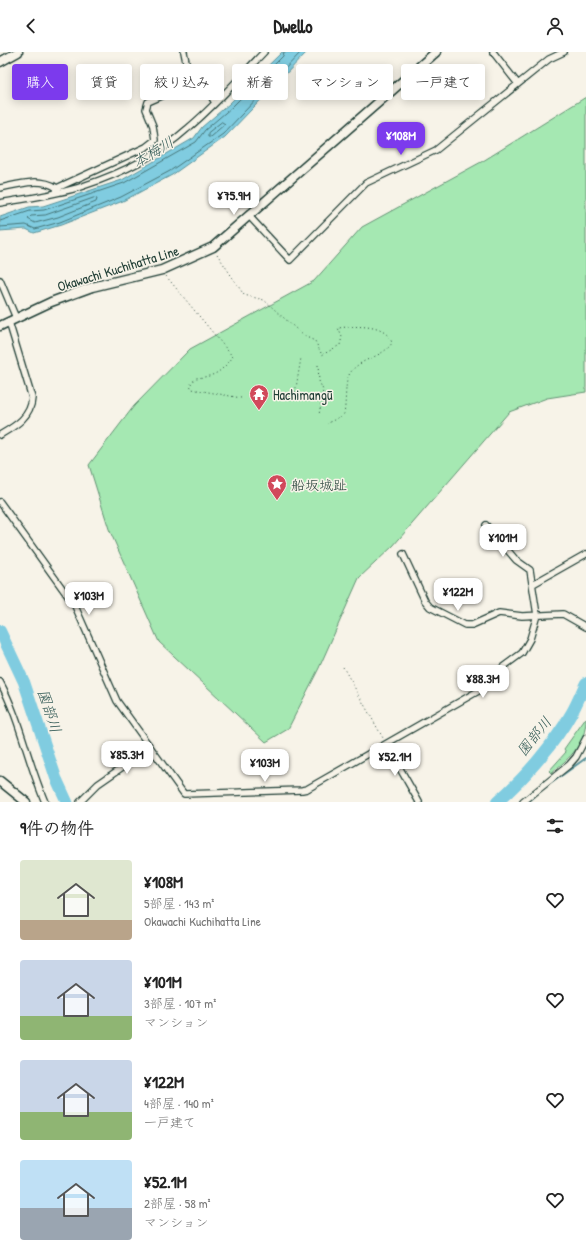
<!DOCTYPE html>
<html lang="ja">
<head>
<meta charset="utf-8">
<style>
  :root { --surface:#fff; --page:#f6f6f6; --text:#222; --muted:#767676; --accent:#7c3aed }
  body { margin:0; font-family:"Patrick Hand","Klee One",sans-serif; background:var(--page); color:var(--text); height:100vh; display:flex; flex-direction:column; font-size:15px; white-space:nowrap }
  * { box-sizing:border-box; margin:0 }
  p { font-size:13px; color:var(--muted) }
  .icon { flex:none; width:22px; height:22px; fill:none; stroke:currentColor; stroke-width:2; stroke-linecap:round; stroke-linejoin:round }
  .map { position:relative; height:750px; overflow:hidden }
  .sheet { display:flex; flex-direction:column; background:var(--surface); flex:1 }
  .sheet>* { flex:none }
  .hud { position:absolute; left:12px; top:12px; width:562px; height:36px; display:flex; gap:8px }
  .price { position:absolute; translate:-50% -34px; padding:0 9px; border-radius:8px; background:#fff; color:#222; font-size:13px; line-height:26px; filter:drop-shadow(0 1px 2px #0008) }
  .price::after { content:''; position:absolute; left:50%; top:24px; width:12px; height:9px; margin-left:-6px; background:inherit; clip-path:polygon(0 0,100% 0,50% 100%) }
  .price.current { background:var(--accent); color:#fff }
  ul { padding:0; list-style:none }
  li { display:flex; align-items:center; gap:12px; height:100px; padding:0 20px }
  li span { display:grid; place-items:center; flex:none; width:112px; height:80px; border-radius:4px; color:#555 }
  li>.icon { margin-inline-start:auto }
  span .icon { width:48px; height:48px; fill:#fffc; stroke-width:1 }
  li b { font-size:17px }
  h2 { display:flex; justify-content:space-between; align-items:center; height:48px; padding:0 20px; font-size:17px }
  .chip { padding:0 14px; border-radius:4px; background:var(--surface); box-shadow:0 2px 10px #0003; font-size:14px; line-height:36px }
  .chip.current { background:var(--accent); color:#fff }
  header { display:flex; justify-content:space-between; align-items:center; height:52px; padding:0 20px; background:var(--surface); font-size:18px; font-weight:700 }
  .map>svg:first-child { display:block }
</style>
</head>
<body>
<header><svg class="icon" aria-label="back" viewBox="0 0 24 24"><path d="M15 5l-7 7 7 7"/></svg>Dwello<svg class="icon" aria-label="person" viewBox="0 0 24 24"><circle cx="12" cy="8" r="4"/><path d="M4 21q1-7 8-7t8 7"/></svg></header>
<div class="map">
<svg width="586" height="750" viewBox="0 0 586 750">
  <rect width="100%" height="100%" fill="#f7f3e8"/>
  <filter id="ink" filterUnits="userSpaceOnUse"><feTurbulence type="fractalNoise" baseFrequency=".025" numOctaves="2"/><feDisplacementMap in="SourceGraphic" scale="8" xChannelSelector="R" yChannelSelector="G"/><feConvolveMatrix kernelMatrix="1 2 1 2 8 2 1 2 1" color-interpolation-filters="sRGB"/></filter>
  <g filter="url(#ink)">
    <!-- green -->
    <path fill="#a5e8b2" stroke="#629273" d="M586 45V340L547 346 509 360 393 494 359 526 319 616 288 677 266 690 159 590 109 477 89 413 134 354 190 297 314 229 362 175 483 109Z
      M586 666C586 692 571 705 551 721L549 719 566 700 564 697Z"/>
    <!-- water -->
    <path fill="#80cce0" stroke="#59939b" d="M282 0H307L225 85 172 123 123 149 61 173 34 181 26 177 0 179V165L29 155 43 154 122 128 194 86 202 75 229 52Z"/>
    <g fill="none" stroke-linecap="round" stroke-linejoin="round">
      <!-- shore -->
      <path stroke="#467679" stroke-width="1" d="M222 70 225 72 210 85H208V81Z
        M94 146 97 147 96 150 58 165 35 171 28 167 31 164 45 163Z
        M0 169 30 159 44 158 124 131 196 90 205 78 232 55 283 4 284 0
        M0 175 26 173 35 177 60 170 121 145 170 119 223 82 301 0"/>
      <!-- stream -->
      <path stroke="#59939b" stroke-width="2" d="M543 737 586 706
        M528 750 534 745"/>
      <!-- river -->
      <path stroke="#80cce0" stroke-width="12" d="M0 579 24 630 56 726 67 750
        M497 750C523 728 555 691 571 662 577 652 581 641 586 631"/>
      <defs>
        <path id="street" d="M184 0 189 24C203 31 208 38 215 51
          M493 0 518 32
          M0 136C19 132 40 125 57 136
          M56 141 57 136 146 95 155 88 153 74 146 57 148 50 164 43 197 32 200 29
          M0 151C28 146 57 143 83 134 120 122 158 103 187 77 215 54 239 26 264 0
          M249 164 290 208 366 131 436 98 549 7 564 0
          M0 228 16 266
          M0 383C15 374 31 365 32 346L9 270
          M0 450 75 554 117 649 184 742 302 738 307 737 487 634 503 615 522 601 530 587 537 563 530 518 516 508 486 473
          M403 502 425 549 430 555 465 573H472L499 561 522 564 563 562 586 575
          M533 532 586 502
          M0 630C20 667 28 711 45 750
          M386 692 419 750
          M80 750 98 732 150 696
          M523 750 569 713 576 705 586 686"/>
        <path id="secondary" d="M0 10 18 0
          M0 274 51 250 92 235 162 218 213 195 436 0"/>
        <path id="primary" d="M0 729 26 750"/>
      </defs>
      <!-- street casing -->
      <use href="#street" stroke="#1f3d34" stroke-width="8"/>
      <!-- secondary casing -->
      <use href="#secondary" stroke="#1f3d34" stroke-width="11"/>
      <!-- primary casing -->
      <use href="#primary" stroke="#1f3d34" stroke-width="11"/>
      <!-- path -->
      <path stroke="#1f3d34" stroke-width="1" stroke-dasharray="1 3" stroke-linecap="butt" d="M217 202 244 243 264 248 304 284 315 289 322 303 340 293 342 285 338 276C354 274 386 271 392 291 381 308 357 305 348 325 345 333 346 352 344 362L327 372
        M166 224 233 305C220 320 217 324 196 326L190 333 192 337 241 346
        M318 313 319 329 323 338 319 363
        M294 348 301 306
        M343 615 383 686"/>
      <!-- street -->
      <use href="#street" stroke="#f7f3e8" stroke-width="5.5"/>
      <!-- secondary -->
      <use href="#secondary" stroke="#f7f3e8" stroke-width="8"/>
      <!-- primary -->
      <use href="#primary" stroke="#f7f3e8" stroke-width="8"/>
    </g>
  </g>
  <!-- icons -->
  <defs>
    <symbol id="temple-pin" viewBox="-11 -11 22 30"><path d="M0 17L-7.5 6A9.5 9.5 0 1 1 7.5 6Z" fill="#d1495b" stroke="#f7f3e8"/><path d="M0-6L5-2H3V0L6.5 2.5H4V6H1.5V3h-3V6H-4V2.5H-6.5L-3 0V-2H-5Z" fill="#fff"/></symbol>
    <symbol id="sight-pin" viewBox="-11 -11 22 30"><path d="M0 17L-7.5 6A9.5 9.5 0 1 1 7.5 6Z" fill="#d1495b" stroke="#f7f3e8"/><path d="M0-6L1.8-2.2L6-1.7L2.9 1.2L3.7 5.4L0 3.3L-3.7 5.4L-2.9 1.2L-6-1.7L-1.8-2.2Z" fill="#fff"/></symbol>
  </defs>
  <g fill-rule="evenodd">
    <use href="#temple-pin" x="248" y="331" width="22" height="30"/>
    <use href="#sight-pin" x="266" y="421" width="22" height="30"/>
  </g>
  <g text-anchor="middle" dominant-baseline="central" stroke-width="3" stroke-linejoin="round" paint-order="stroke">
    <!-- street labels -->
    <g font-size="14" fill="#1f3d34" stroke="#f7f3e8">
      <text transform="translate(118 216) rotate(-17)">Okawachi Kuchihatta Line</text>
    </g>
    <!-- poi labels -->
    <g font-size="14" fill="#1f3d34" stroke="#f7f3e8" text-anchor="start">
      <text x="273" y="342">Hachimangū</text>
      <text x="291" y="432">船坂城趾</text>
    </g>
    <!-- water labels -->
    <g font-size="15" font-style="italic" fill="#325a56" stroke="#f7f3e8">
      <text transform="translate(153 100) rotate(-31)">本梅川</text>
      <text transform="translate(50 659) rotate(72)">園部川</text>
      <text transform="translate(534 684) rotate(-51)">園部川</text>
    </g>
  </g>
</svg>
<b class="price current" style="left:401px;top:104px">¥108M</b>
<b class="price" style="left:234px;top:164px">¥75.9M</b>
<b class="price" style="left:503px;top:506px">¥101M</b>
<b class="price" style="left:458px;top:560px">¥122M</b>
<b class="price" style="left:89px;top:564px">¥103M</b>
<b class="price" style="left:483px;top:647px">¥88.3M</b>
<b class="price" style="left:127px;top:723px">¥85.3M</b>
<b class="price" style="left:395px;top:725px">¥52.1M</b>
<b class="price" style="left:265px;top:731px">¥103M</b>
<div class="hud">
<a class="chip current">購入</a>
<a class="chip">賃貸</a>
<a class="chip">絞り込み</a>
<a class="chip">新着</a>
<a class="chip">マンション</a>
<a class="chip">一戸建て</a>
</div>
</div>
<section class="sheet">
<h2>9件の物件<svg class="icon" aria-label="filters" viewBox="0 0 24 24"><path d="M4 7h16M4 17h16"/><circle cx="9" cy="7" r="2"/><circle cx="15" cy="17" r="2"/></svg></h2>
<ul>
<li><span style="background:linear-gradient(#dfe7d0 75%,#b9a48a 0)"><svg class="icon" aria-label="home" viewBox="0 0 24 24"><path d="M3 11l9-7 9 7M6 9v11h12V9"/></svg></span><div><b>¥108M</b><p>5部屋 · 143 m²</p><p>Okawachi Kuchihatta Line</p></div><svg class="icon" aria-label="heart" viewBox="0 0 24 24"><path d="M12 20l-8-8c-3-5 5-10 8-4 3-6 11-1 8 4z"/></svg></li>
<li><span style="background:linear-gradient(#c9d6e8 70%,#8fb573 0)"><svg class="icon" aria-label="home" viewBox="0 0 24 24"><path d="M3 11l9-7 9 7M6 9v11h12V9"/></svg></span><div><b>¥101M</b><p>3部屋 · 107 m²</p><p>マンション</p></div><svg class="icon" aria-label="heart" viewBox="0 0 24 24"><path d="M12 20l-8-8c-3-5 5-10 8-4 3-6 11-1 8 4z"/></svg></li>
<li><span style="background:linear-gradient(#c9d6e8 65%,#8fb573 0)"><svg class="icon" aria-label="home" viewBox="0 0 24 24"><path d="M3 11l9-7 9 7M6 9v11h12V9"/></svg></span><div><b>¥122M</b><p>4部屋 · 140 m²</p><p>一戸建て</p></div><svg class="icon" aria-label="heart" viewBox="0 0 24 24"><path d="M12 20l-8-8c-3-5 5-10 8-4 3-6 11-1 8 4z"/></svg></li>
<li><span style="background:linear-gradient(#bfe0f5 60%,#9aa5b1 0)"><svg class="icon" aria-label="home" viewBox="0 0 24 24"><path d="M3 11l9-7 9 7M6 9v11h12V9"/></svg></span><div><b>¥52.1M</b><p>2部屋 · 58 m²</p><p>マンション</p></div><svg class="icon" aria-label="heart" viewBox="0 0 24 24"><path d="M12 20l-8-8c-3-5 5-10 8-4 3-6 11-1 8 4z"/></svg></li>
</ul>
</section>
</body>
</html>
